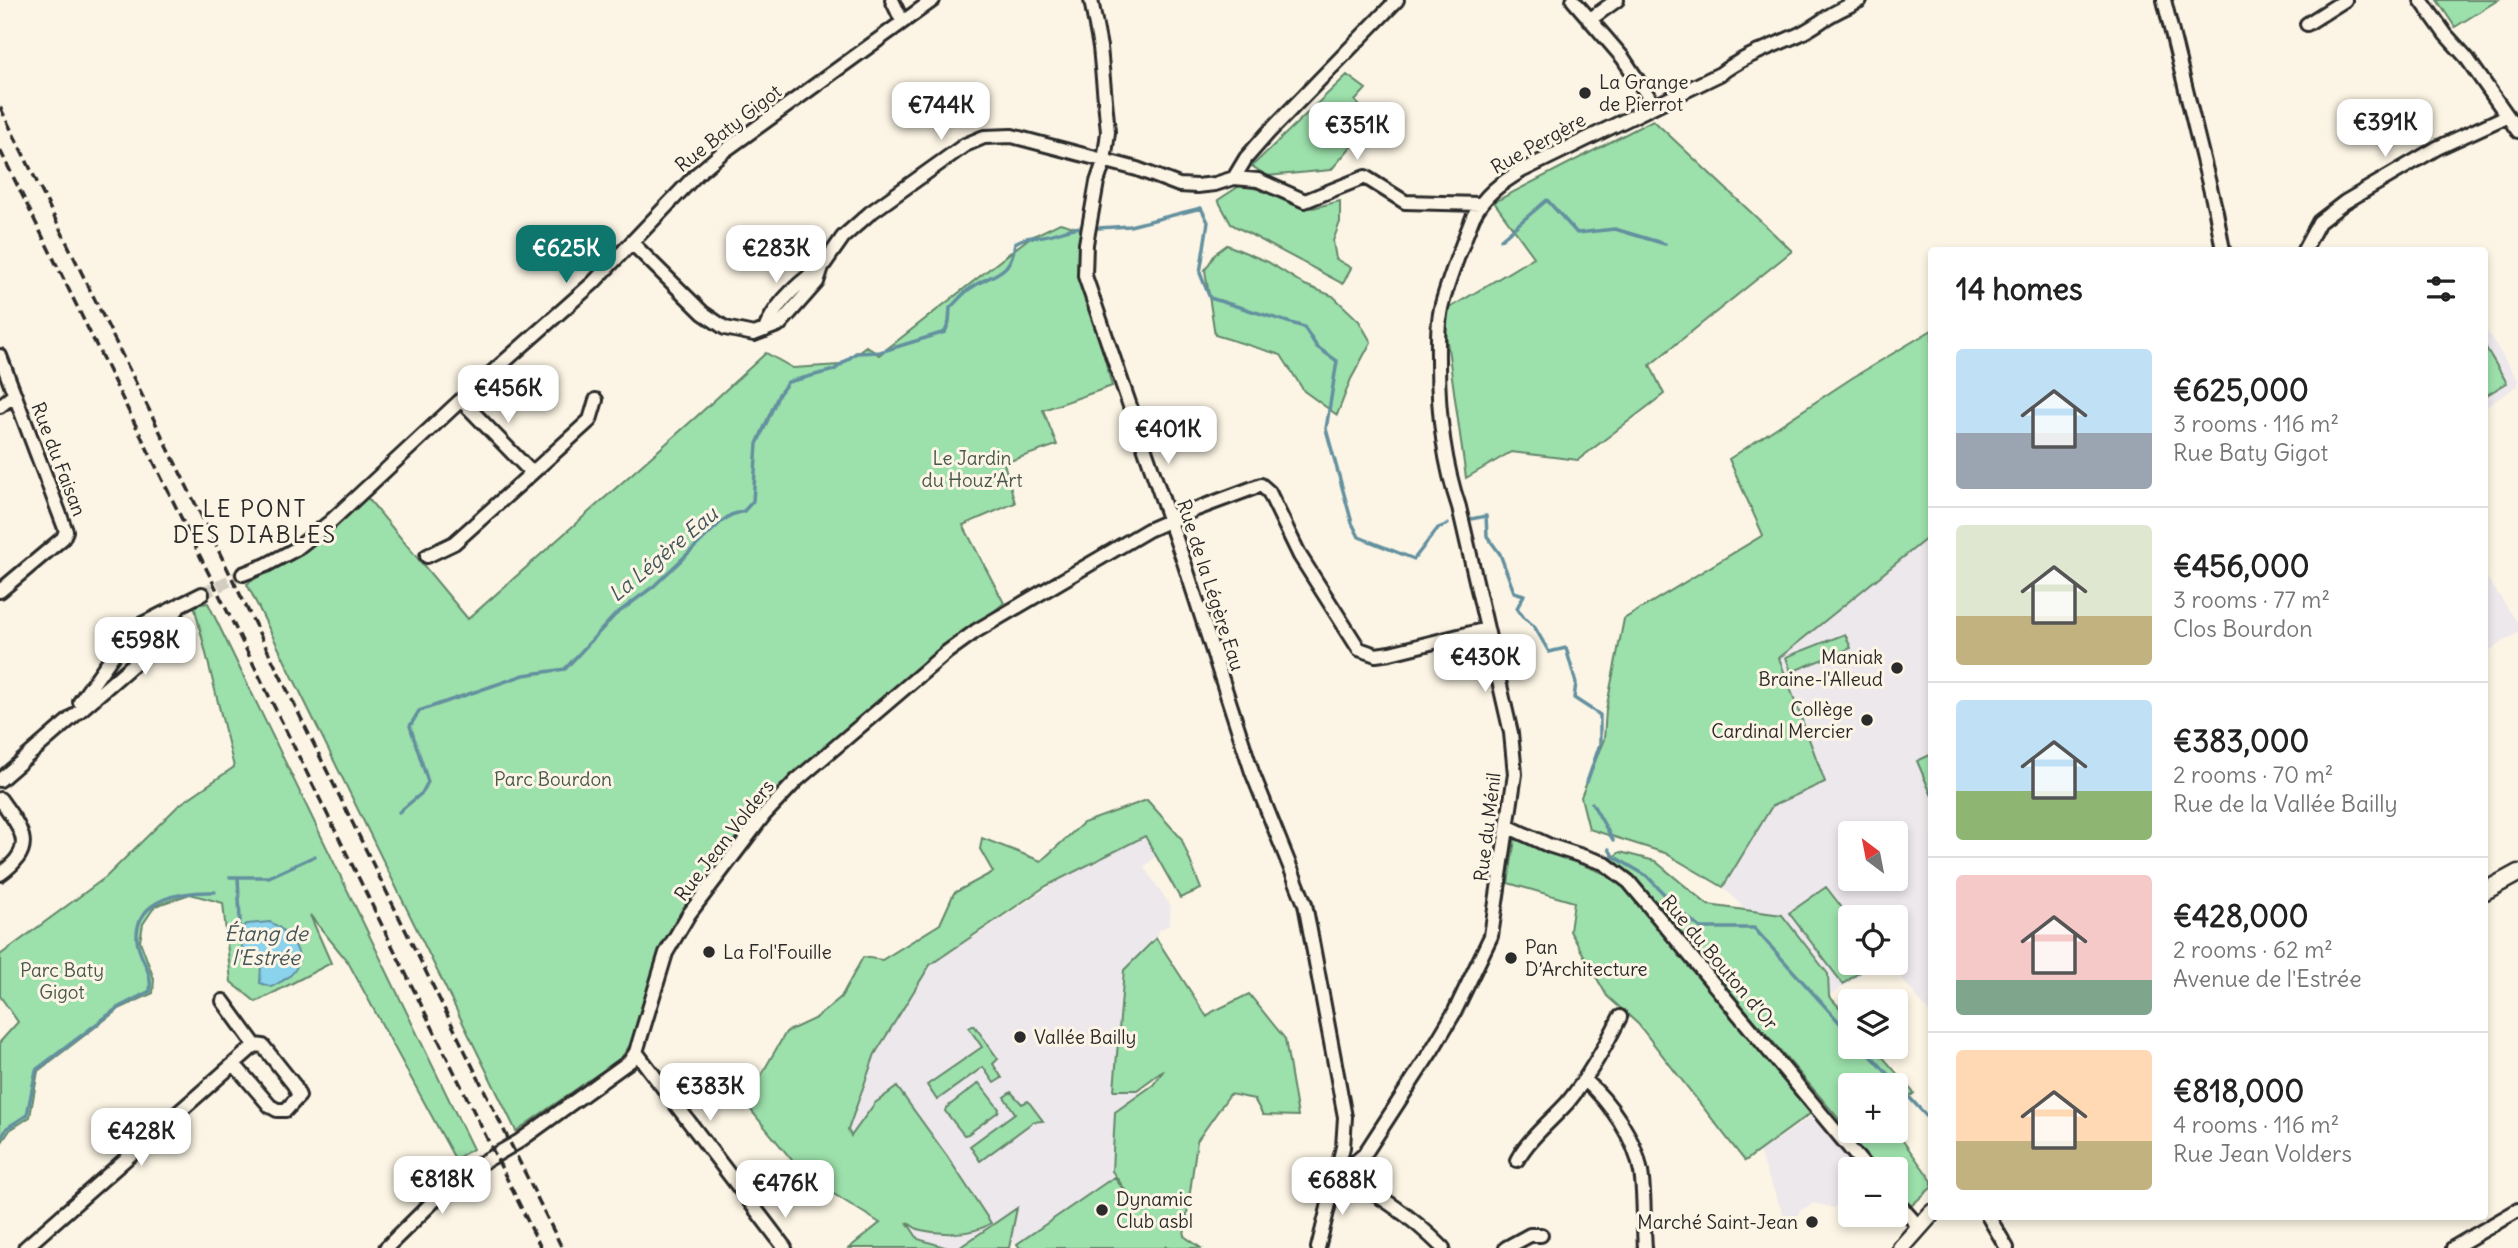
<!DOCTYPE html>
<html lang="en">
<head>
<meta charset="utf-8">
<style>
  :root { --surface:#fff; --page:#f2f2f2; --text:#222; --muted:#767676; --line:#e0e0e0; --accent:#0f766e }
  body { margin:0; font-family:Delius,sans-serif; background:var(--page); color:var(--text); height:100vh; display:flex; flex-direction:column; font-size:26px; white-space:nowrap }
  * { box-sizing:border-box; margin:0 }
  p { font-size:23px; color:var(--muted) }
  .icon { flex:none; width:38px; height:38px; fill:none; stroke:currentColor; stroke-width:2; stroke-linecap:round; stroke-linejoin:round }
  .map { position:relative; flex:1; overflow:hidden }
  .sheet { position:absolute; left:1928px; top:247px; width:560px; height:973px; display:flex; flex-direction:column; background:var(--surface); border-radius:7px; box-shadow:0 4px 10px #0003 }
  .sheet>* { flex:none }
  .needle { width:46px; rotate:328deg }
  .controls { position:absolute; left:1838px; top:821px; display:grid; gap:14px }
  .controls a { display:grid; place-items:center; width:70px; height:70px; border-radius:7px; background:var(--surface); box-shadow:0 4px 10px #0003; font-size:35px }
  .price { position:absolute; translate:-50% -60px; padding:0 16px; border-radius:14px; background:#fff; color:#222; font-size:23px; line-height:46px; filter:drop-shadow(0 2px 4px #0008) }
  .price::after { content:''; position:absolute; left:50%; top:42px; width:21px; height:16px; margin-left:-10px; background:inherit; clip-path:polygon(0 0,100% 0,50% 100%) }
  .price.on { background:var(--accent); color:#fff }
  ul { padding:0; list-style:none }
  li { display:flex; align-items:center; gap:21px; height:175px; padding:0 28px }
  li+li { border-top:2px solid var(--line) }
  li span { display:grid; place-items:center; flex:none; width:196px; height:140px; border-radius:7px; color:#555 }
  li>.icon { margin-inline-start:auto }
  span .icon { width:84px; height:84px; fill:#fffc; stroke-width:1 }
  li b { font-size:30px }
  h2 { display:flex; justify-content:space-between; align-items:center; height:84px; padding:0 28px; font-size:30px }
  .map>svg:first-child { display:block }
</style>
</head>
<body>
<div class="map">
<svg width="2518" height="1248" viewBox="0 0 2518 1248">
  <rect width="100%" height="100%" fill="#fcf5e5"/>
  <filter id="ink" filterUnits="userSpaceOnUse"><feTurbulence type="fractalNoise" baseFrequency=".0143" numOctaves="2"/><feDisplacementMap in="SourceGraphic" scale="14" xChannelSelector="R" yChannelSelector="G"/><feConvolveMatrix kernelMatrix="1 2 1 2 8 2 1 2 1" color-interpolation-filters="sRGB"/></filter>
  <g filter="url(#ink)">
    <!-- built -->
    <path fill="#ede8ec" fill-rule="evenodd" d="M2485 328 2518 380V385L2485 408Z
      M1932 534V1016L1889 963 1895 962V917H1850V962L1877 963 1831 995 1723 887 1772 806 1825 782 1779 658ZM1850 833H1895V878H1850Z
      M2485 575 2518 623V633L2485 653Z
      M1137 825 1156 856 1144 867 1171 906 1169 925 1159 930 1156 938 1215 1029 1137 1090 1167 1134 1182 1248H1017L1014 1243 1004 1248H922L881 1228 766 1089 933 964 1061 879Z
      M1813 1115 1856 1169H1850V1198L1833 1208 1814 1203 1801 1210 1789 1230 1759 1152Z"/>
    <!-- green -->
    <path fill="#9ce0ab" stroke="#64866b" stroke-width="2" d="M2437 0H2498L2455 27Z
      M1347 75 1366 89 1355 101 1374 120 1331 170 1267 176 1252 166Z
      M1653 120 1792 251 1650 365 1664 394 1578 460 1511 452 1466 478 1443 312 1534 257 1494 202Z
      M1241 185 1270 192 1313 208 1340 201V222L1333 241 1336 259 1351 268 1343 284 1231 224 1218 200Z
      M1060 223 1081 229V271L1112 386 1043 410 1057 445 1004 463 1015 503 963 525 1004 603 776 790 692 900 630 1045 621 1058 516 1131 247 584 303 548 366 496 468 619 696 417 766 353 793 368 840 365 866 346 879 355 1029 238Z
      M1227 245 1268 262 1305 285 1333 296 1359 321 1371 342 1351 379 1337 415 1304 391 1281 355 1215 335 1205 270 1216 253Z
      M1932 330V534L1779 658 1825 782 1772 806 1723 887 1665 853 1589 829 1581 797 1604 739 1606 710 1624 619 1763 535 1729 459 1852 378Z
      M2485 346 2507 383 2485 396Z
      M208 603 473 1149 455 1159 348 962 310 915 331 963 256 1002 231 982 223 903 190 894 155 906 143 924 140 941 154 979 153 993 119 1009 38 1071 30 1117 10 1130 0 1145V1042L18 1022 0 996V955L106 877 179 805 234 767 194 605Z
      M1845 634 1851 648 1791 672 1786 657Z
      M1932 754V796L1917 761Z
      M1147 800 1181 838 1201 889 1180 898 1145 836 1046 886 930 965 875 1054 848 1130 851 1136 875 1103 897 1087 947 1156 991 1223C974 1235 942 1235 921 1230 916 1229 911 1225 907 1222L918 1239 948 1248H849L880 1223 805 1176 745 1103 786 1032 816 1018 841 997 863 957 882 960 940 924 954 893 993 872 980 849 982 838 1041 861 1083 823Z
      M1515 839 1614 877 1643 908 1811 1113 1745 1161 1638 1024 1607 996 1570 931 1574 902 1508 883Z
      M1620 852 1655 861 1708 905 1782 915 1828 974 1829 996 1850 1019V1046L1874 1047 1914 1093 1895 1108V1085H1850V1130H1895L1932 1181V1187L1911 1206 1895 1189V1169H1877L1835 1122 1839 1119 1627 871 1609 860Z
      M1826 887 1850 918V962L1872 963 1843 984 1789 913Z
      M1156 938 1207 1017 1212 1012 1249 994 1285 1039 1298 1116 1263 1115 1254 1099 1230 1094 1197 1141 1184 1236 1201 1248H1167L1165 1246 1166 1248H1020L1017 1244 1114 1177 1142 1214 1112 1171 1115 1112 1153 1085 1164 1070 1137 1090H1114L1124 970Z
      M974 1025 998 1059 993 1064 1002 1078 994 1083 983 1067 937 1100 927 1085 982 1047 969 1028Z
      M979 1083 999 1109 998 1112 968 1134 964 1135 945 1111 946 1108Z
      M1011 1092 1022 1104 1028 1101 1043 1121 1033 1122 980 1161 970 1146 1015 1113 1004 1097Z
      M1017 1208 1009 1248H959Z"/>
    <!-- water -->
    <path fill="#8ad3ec" stroke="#64909f" stroke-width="2" d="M270 922C283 928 305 949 297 966 293 977 280 982 271 987L260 983 261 966 244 955 238 930 247 924Z"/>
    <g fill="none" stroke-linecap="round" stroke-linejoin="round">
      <!-- stream -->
      <path stroke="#64909f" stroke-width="3.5" d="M1098 228 1130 226 1201 208 1208 222 1200 273 1210 298 1304 327 1317 347 1337 361 1326 429 1352 523 1359 537 1414 559 1438 528 1448 524
        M1501 239 1547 200 1577 233 1615 229 1665 244
        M1471 519 1486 516 1487 536 1500 554 1514 592 1524 595 1517 608 1524 618 1534 626 1549 652 1566 648 1576 683 1574 698 1600 715V744L1587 782
        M1592 803 1613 840
        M399 812 422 793 428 782 410 726 419 711 524 675 565 669 615 615 654 586 721 522 731 515 744 511 753 501 757 444 779 394 788 382 834 370 856 353 880 352 945 332 949 322 950 308C957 301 963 293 971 288 994 272 1011 276 1015 243 1026 236 1031 238 1043 236 1057 234 1066 228 1082 227
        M1609 849 1613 856 1647 876 1682 913 1701 928H1754L1850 1034
        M230 877H269L315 856
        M238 877 240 920 238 930
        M1862 1046 1932 1122
        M0 1140 7 1128 27 1115 36 1070 119 1007 150 991C153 969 138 958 137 939 135 897 185 891 215 892"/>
      <!-- minor-tunnel -->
      <path stroke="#d2cdc0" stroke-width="12" stroke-dasharray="12 6" stroke-linecap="butt" d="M202 594 243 574"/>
      <defs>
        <path id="minor" d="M892 0 902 21
          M1091 0 1100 47 1108 132 1104 162 1097 182 1086 244 1085 276 1184 562 1252 772 1305 904 1345 1117 1343 1147 1318 1248
          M1573 0 1623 58 1654 105
          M2164 0 2216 212 2223 250
          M2421 0 2446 35 2466 57 2518 131
          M1589 20 1617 0
          M2307 24 2345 0
          M1234 178 1246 158 1268 133 1397 0
          M632 243 703 313 725 328 754 334 780 324 817 282 822 267 843 237 870 213 965 145 984 137 1012 136 1137 169 1179 185 1197 186 1215 184 1234 178 1258 180 1305 201 1365 177 1405 202 1480 204
          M2304 250 2319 222 2345 202 2437 148 2507 116
          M765 330C774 305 800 282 821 267
          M0 356 66 531 63 538 0 591
          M461 400 532 473
          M0 406 14 395
          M427 556 454 543 532 473 590 420 596 400
          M243 574 266 565 296 549 330 522 461 400 593 283 697 174 723 152 933 0
          M80 702 125 638 142 624 202 594
          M0 780 151 649 181 604
          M0 799C22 830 38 848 0 874
          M1509 827 1548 845 1604 863 1629 882 1867 1169
          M223 1001 255 1045
          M636 1052 785 1248
          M1585 1080C1610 1102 1635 1138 1641 1172 1645 1197 1643 1223 1645 1248
          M1517 1160C1529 1138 1551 1121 1568 1102 1589 1076 1605 1047 1620 1017
          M1341 1174 1364 1155 1432 1050 1454 1013 1491 936 1515 774 1511 733 1459 507C1443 460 1438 413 1438 363 1438 344 1437 323 1442 304 1450 275 1462 245 1473 217 1484 195 1501 183 1521 171L1720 74C1742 57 1768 48 1793 37 1806 32 1815 25 1826 18 1836 11 1849 6 1860 0
          M1336 1179 1341 1174C1382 1197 1410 1215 1443 1248
          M1895 1200 1919 1227
          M1988 1216 2007 1248
          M25 1248 255 1045 263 1046 294 1085 299 1096 286 1110H277L270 1106 234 1064
          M386 1248 459 1176 518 1142 630 1061 636 1052 666 953 689 914 764 815 797 780 947 652 976 631 1148 530 1194 510 1261 485 1269 492 1300 556 1359 649 1376 655 1390 653 1487 629
          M1506 1248 1530 1235H1541
          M2453 1248 2518 1210"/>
        <path id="secondary" d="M2485 891 2518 873
          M1901 1248 1932 1213"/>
      </defs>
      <!-- minor casing -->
      <use href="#minor" stroke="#2b2b2b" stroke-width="18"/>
      <!-- secondary casing -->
      <use href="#secondary" stroke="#2b2b2b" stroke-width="21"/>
      <!-- minor -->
      <use href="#minor" stroke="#fcf5e5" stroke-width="12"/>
      <!-- secondary -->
      <use href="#secondary" stroke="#fcf5e5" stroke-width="16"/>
      <!-- rail -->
      <path stroke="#2b2b2b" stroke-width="3.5" stroke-dasharray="10 5" stroke-linecap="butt" d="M0 107 562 1248
        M0 150 541 1248"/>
    </g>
  </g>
  <!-- markers -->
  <g fill="#2b2b2b" stroke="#fcf5e5" stroke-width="2.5">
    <circle cx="1585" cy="93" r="7"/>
    <circle cx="1897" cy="668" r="7"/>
    <circle cx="1867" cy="720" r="7"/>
    <circle cx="709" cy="952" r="7"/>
    <circle cx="1511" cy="958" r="7"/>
    <circle cx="1020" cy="1037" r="7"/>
    <circle cx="1102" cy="1210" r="7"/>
    <circle cx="1812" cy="1222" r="7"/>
  </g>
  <g text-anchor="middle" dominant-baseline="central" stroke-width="6" stroke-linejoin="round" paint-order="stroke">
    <!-- poi labels -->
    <g font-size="19" fill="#2b2b2b" stroke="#fcf5e5" text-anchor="start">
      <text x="1599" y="82">La Grange<tspan x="1599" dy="22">de Pierrot</tspan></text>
      <text x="1883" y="657" text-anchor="end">Maniak<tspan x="1883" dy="22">Braine-l'Alleud</tspan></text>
      <text x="1853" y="709" text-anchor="end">Collège<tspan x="1853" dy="22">Cardinal Mercier</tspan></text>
      <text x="1525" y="947">Pan<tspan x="1525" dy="22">D’Architecture</tspan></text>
      <text x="723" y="952">La Fol'Fouille</text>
      <text x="1034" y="1037">Vallée Bailly</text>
      <text x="1116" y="1199">Dynamic<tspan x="1116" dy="22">Club asbl</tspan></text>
      <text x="1798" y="1222" text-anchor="end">Marché Saint-Jean</text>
    </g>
    <!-- street labels -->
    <g font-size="19" fill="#2b2b2b" stroke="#fcf5e5">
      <text transform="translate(728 128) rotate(-38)">Rue Baty Gigot</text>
      <text transform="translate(1538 143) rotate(-29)">Rue Pergère</text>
      <text transform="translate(59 459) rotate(69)">Rue du Faisan</text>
      <text transform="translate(1211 585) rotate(72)">Rue de la Légère Eau</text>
      <text transform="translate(1487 827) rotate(-83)">Rue du Ménil</text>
      <text transform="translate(724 840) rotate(-52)">Rue Jean Volders</text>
      <text transform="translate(1720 962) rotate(50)">Rue du Bouton d'Or</text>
    </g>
    <!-- park labels -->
    <g font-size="19" fill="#47584b" stroke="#fcf5e5">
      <text x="972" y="458">Le Jardin<tspan x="972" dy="22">du Houz’Art</tspan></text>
      <text x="553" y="779">Parc Bourdon</text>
      <text x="62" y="970">Parc Baty<tspan x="62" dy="22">Gigot</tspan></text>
    </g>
    <!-- water labels -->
    <g font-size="21" font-style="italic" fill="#43555b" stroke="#fcf5e5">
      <text transform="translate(663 554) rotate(-40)">La Légère Eau</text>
      <text x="266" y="933">Étang de<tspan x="266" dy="24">l'Estrée</tspan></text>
    </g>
    <!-- quarter labels -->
    <g font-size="23" letter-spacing="2" fill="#2b2b2b" stroke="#fcf5e5">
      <text x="255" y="508">LE PONT<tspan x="255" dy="26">DES DIABLES</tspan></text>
    </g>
  </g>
</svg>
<div class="controls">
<a><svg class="needle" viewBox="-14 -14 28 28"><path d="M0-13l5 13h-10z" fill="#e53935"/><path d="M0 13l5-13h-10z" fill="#767676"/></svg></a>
<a><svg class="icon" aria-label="locate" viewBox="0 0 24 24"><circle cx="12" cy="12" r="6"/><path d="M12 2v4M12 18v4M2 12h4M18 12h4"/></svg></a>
<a><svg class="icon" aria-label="layers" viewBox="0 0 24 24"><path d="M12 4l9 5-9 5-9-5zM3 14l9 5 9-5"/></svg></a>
<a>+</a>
<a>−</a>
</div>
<b class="price" style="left:941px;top:142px">€744K</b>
<b class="price" style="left:2385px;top:159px">€391K</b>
<b class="price" style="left:1357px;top:162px">€351K</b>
<b class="price on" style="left:566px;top:285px">€625K</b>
<b class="price" style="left:776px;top:285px">€283K</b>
<b class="price" style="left:508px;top:425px">€456K</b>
<b class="price" style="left:1168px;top:466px">€401K</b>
<b class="price" style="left:145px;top:677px">€598K</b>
<b class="price" style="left:1485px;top:694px">€430K</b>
<b class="price" style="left:710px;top:1123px">€383K</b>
<b class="price" style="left:141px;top:1168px">€428K</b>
<b class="price" style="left:442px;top:1216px">€818K</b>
<b class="price" style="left:1342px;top:1217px">€688K</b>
<b class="price" style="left:785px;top:1220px">€476K</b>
<section class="sheet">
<h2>14 homes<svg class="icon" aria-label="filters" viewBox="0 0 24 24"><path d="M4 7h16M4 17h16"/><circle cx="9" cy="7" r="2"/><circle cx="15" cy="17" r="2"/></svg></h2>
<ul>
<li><span style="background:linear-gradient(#bfe0f5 60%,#9aa5b1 0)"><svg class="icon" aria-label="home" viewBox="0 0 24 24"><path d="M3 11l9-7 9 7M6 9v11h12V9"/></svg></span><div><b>€625,000</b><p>3 rooms · 116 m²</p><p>Rue Baty Gigot</p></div></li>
<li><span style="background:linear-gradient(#dfe7d0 65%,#c2b280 0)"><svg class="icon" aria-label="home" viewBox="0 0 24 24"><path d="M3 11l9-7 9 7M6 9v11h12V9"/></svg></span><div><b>€456,000</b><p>3 rooms · 77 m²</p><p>Clos Bourdon</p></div></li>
<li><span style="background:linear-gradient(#bfe0f5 65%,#8fb573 0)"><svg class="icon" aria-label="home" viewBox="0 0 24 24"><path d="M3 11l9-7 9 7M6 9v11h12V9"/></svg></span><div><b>€383,000</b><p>2 rooms · 70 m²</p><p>Rue de la Vallée Bailly</p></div></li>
<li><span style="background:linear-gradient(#f6c9c9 75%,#7fa58c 0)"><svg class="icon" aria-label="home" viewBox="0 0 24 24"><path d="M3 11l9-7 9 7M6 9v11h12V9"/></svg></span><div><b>€428,000</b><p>2 rooms · 62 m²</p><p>Avenue de l'Estrée</p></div></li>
<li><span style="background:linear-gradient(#ffd9b3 65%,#c2b280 0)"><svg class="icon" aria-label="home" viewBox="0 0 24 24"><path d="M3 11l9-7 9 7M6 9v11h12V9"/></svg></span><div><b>€818,000</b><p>4 rooms · 116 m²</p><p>Rue Jean Volders</p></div></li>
</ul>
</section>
</div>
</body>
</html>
